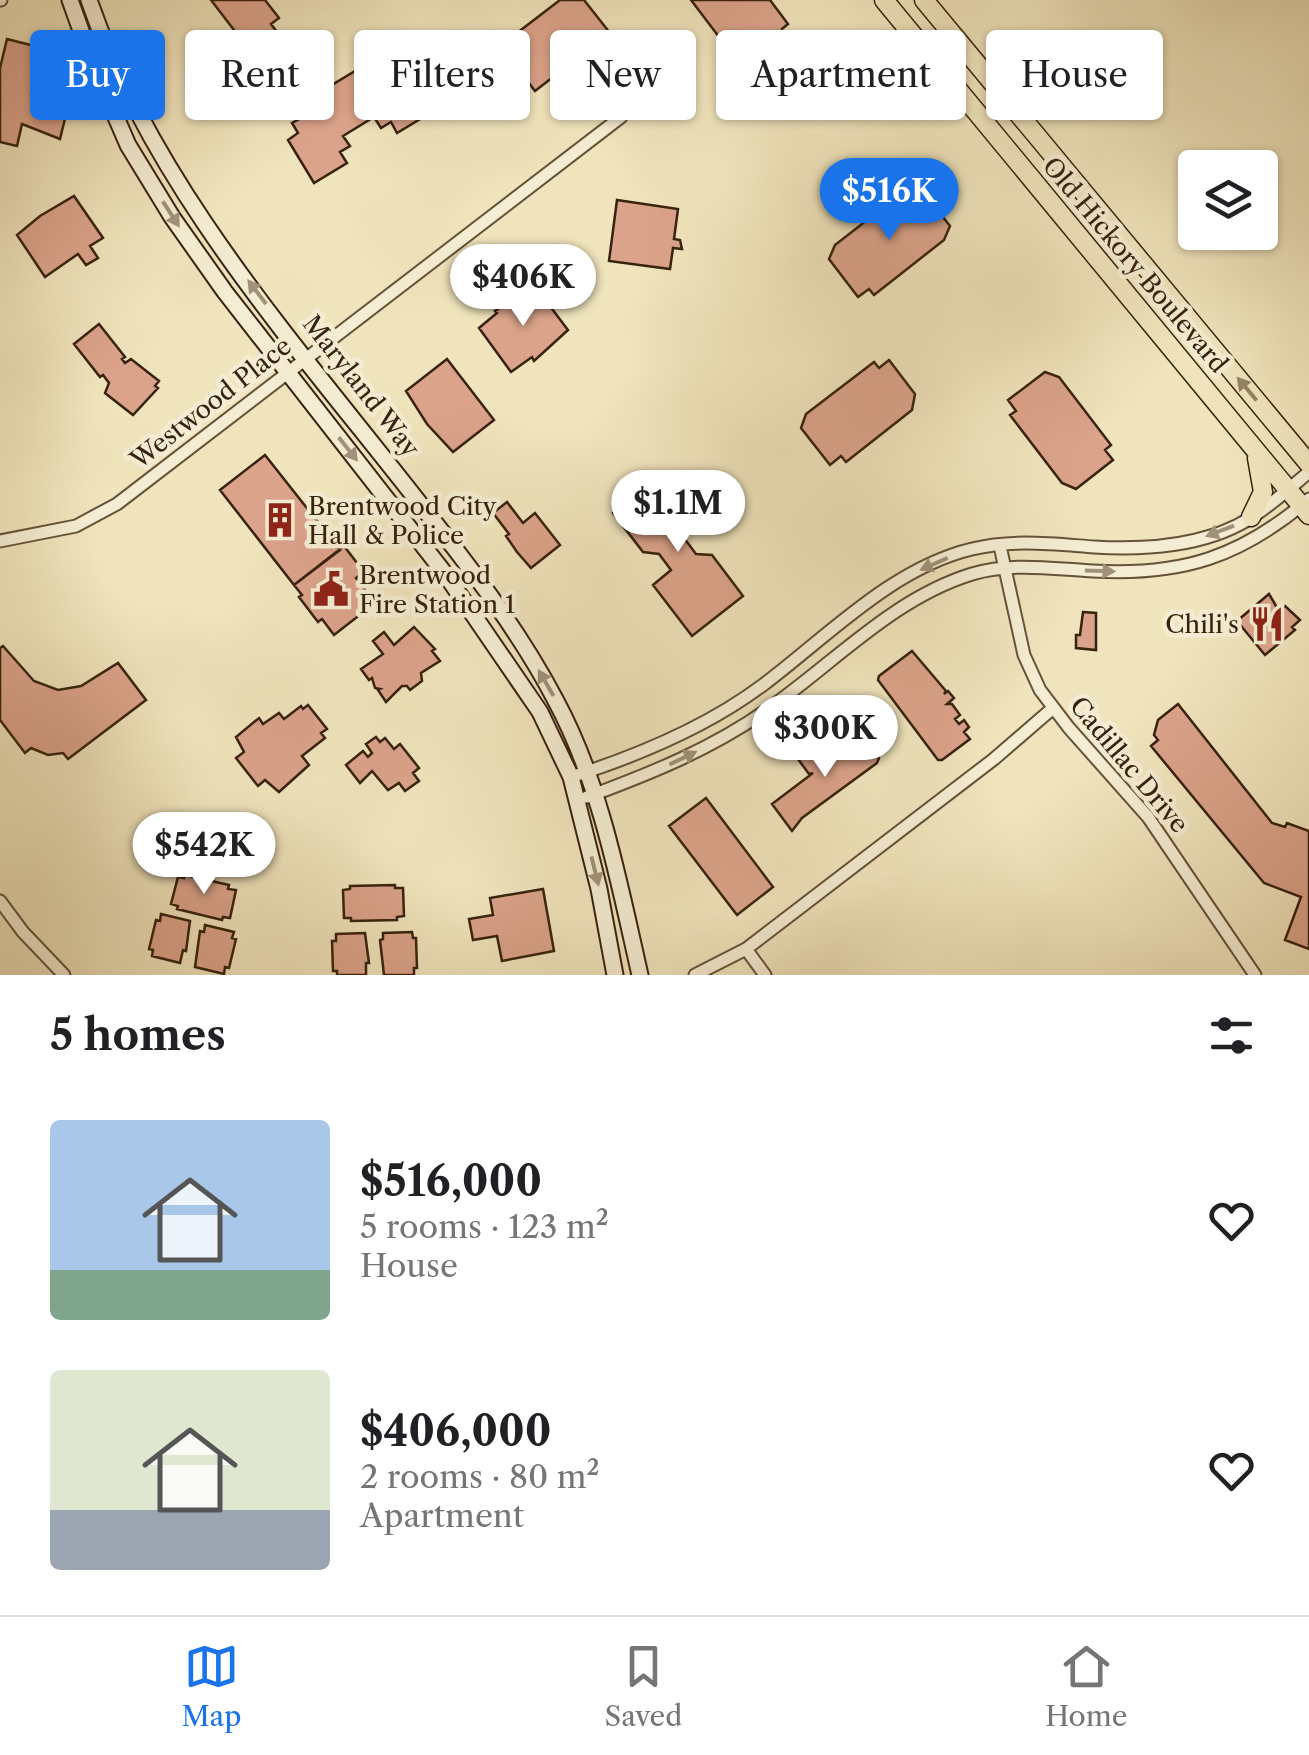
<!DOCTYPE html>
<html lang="en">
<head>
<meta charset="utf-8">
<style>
  :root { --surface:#fff; --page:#f6f6f6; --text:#202124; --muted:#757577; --line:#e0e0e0; --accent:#1a73e8 }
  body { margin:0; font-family:"Libre Caslon Text",serif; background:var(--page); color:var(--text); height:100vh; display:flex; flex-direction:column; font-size:38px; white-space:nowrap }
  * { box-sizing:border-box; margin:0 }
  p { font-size:32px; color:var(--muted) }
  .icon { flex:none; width:55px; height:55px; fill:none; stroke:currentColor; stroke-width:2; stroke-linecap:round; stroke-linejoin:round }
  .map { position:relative; height:975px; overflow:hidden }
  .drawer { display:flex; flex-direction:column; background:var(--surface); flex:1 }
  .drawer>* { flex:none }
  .guide { position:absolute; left:30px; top:30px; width:1250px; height:90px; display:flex; gap:20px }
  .controls { position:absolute; left:1178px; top:150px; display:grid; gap:20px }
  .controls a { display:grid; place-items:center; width:100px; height:100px; border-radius:10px; background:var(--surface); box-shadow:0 2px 8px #0004; font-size:50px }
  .price { position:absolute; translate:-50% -85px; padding:0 22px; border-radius:35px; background:#fff; color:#222; font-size:32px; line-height:65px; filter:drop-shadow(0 2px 5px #0008) }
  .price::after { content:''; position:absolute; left:50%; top:60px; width:30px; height:22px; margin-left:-15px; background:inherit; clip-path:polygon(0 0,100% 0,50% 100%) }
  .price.on { background:var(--accent); color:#fff }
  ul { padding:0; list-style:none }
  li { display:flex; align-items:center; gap:30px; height:250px; padding:0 50px }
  li span { display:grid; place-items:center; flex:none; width:280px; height:200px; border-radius:10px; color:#555 }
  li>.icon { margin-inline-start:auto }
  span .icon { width:120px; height:120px; fill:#fffc; stroke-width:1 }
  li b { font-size:42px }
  h2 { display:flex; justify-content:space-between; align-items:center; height:120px; padding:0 50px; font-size:42px }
  .chip { padding:0 35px; border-radius:10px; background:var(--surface); box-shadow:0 2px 8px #0004; font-size:35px; line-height:90px }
  .chip.on { background:var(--accent); color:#fff }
  .tab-bar { display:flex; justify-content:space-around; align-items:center; height:140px; border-top:2px solid var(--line); background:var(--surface); font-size:28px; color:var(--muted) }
  .tab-bar a { display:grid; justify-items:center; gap:5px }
  .tab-bar .on { color:var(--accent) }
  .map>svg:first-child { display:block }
</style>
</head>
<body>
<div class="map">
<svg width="1309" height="975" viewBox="0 0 1309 975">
  <rect width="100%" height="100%" fill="#f0e4bc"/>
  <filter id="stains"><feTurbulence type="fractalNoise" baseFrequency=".002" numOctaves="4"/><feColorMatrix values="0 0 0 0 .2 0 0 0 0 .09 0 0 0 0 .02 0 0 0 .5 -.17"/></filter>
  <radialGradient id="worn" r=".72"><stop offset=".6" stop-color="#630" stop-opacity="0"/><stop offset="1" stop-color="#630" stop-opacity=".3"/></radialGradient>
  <!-- building -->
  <path fill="#dba38a" stroke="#37220c" stroke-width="2.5" d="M211 0H265L279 18 271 24 277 32 243 59 225 37 234 30Z
    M560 0H584L610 33 535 91 500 46Z
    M691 0H770L788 24 782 29 790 39 752 68 738 62Z
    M7 39 46 49 31 94 49 99 50 94 70 98 60 139 22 124 17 146 0 142V68Z
    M370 62 376 72 387 66 393 76 403 69 430 113 397 133 391 122 381 128 374 117 343 136 350 146 340 152 347 163 314 183 288 140 298 133 292 123 303 117 297 106Z
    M920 188 950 226 944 240 874 295 869 289 858 297 829 259 835 245 903 192 907 198Z
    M74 196 103 238 90 246 98 258 86 265 78 254 45 277 17 235 40 216Z
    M617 200 678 209 674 239 680 240 682 249 673 248 670 269 609 261Z
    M534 285 568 330 534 361 532 357 511 372 479 328 497 313 495 311Z
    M99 324 125 357 122 359 125 363 131 359 159 381 155 386 158 388 133 415 105 393 109 383 103 375 100 377 74 344Z
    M447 359 494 420 453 452 427 424 406 391Z
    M889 360 915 394 912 410 846 462 841 456 830 465 801 428 806 414 874 362 879 368Z
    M1045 372 1059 377 1111 445 1105 450 1113 460 1076 489 1062 483 1010 415 1016 411 1008 400Z
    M265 455 340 550 294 585 220 490Z
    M663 473 703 524 684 538 696 554 712 555 743 596 692 636 653 585 671 570 659 554 643 552 613 513Z
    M507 502 523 523 535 513 560 545 531 568 517 552 506 536 509 534 493 513Z
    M344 546 364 572 356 578 375 603 334 635 322 619 318 622 299 597 302 595 294 585Z
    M1269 594 1279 611 1285 606 1300 620 1292 627 1295 630 1265 655 1237 621Z
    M1083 612 1096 613V650L1076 648V635H1080Z
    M414 627 435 649 432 651 440 661 421 673 422 681 410 690 407 686H402L386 702 378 690 380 689 375 688 372 678 369 680 361 669 383 654 373 641 384 632 394 645Z
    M3 646 34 681 58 690 81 686 118 663 146 700 68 759 63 753 48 755 31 748 25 753 0 720V648Z
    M912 651 946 691 944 694 948 691 954 698 947 704H952L960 715 955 719 959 724 964 720 969 727 964 732 970 739 942 760H938L878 680 879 676Z
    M1178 704 1272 823 1285 827 1287 823 1309 831V949L1285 940 1301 897 1264 883 1151 746 1158 740 1154 735 1158 720Z
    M308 705 327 729 321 733 325 738 302 756 309 765 279 792 265 780 258 786 236 758 244 752 236 737 259 718 263 724 279 713 284 719 301 706 303 709Z
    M862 736 879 758 877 763 802 818 792 831 772 804 813 773 809 774 798 759 812 749 823 764 820 768Z
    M376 737 380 742 385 738 394 749 400 744 419 768 413 773 419 781 405 791 399 783 388 790 372 771 360 783 346 765 363 751 368 757 372 753 366 744Z
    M706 798 773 887 737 915 669 826Z
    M185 875 229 885 228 889 236 890 230 918 223 917 222 920 177 909 178 906 171 904 178 877 184 878Z
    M395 885V888H403L404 916 397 917V920L351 921V918H344L343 890 350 889V886Z
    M543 889 554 951 502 961 497 936 473 940 469 919 493 915 490 898Z
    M161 914 190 921 186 951 183 950 180 963 152 956 153 950 149 949 156 920 160 921Z
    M205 925 234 932 232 938 236 939 229 968 225 967 224 974 195 967 200 931 204 932Z
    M412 932 413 938H416L417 968H414V975H384L380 940 383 939V933Z
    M365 933 369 963H366V975H337V971H333L332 941H336V934Z"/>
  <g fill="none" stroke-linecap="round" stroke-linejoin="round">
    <defs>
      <path id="minor" d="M0 0H1
        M0 541 76 526 117 504 621 117
        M1000 546 1024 655 1040 690 1069 728 1148 817 1255 975
        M571 777C637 756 707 727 763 685 827 637 892 568 972 549 1013 539 1053 544 1094 547 1145 550 1203 547 1249 519 1270 506 1290 488 1309 472
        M587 797C652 773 714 748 771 707 836 661 894 598 972 574 1012 562 1053 569 1093 571 1182 576 1241 557 1309 499
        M0 901 23 932 64 975
        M746 949 765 975
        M695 975 746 949 994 759 1053 708"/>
      <path id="secondary" d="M70 0 93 64 128 145 172 217 225 292 446 575 540 712 571 777 599 889 615 975
        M89 0C154 190 302 352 424 509 472 570 520 632 556 701 601 785 619 883 640 975"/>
      <path id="primary" d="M884 0 1309 515
        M924 0 1309 464
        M1251 517 1263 492 1257 458"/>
    </defs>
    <!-- minor casing -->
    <use href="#minor" stroke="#655238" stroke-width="15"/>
    <!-- secondary casing -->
    <use href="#secondary" stroke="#37220c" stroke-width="19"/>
    <!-- primary casing -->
    <use href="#primary" stroke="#37220c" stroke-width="21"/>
    <!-- minor -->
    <use href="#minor" stroke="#f5edd3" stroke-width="11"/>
    <!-- secondary -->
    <use href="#secondary" stroke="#f5edd3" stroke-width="15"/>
    <!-- primary -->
    <use href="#primary" stroke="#f0e4bc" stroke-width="18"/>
  </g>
  <!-- one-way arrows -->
  <defs><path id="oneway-solid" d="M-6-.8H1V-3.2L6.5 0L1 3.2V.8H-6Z" transform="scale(2.5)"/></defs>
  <g fill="#a09279">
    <use href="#oneway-solid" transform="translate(171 214) rotate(57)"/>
    <use href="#oneway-solid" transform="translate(257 292) rotate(-127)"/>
    <use href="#oneway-solid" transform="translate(348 449) rotate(52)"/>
    <use href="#oneway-solid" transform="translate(1220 531) rotate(159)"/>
    <use href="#oneway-solid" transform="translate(934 564) rotate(156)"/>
    <use href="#oneway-solid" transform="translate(1100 571) rotate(2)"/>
    <use href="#oneway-solid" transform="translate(546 683) rotate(-120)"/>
    <use href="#oneway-solid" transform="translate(683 758) rotate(-26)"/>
    <use href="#oneway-solid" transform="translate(595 871) rotate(76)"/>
  </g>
  <use fill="#948364" href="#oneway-solid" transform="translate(1247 389) rotate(-130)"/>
  <!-- icons -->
  <defs>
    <symbol id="building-bare" viewBox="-9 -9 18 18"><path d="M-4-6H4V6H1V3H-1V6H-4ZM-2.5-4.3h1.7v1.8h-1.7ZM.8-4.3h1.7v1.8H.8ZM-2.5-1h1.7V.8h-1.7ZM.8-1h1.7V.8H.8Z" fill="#8f2418" stroke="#f5edd3" stroke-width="2.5" paint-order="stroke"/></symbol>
    <symbol id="civic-bare" viewBox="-9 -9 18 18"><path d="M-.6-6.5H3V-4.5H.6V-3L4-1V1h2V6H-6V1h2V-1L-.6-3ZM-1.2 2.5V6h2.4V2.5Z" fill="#8f2418" stroke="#f5edd3" stroke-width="2.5" paint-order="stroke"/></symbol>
    <symbol id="restaurant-bare" viewBox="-9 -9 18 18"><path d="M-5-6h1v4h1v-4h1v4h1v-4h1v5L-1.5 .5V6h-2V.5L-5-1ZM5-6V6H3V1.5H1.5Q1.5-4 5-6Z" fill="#8f2418" stroke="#f5edd3" stroke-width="2.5" paint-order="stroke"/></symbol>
  </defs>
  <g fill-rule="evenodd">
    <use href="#building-bare" x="255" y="495" width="50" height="50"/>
    <use href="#civic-bare" x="306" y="564" width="50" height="50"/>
    <use href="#restaurant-bare" x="1242" y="599" width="50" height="50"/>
  </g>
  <g text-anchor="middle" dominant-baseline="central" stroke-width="9" stroke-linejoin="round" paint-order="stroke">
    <!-- street labels -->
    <g font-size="25" fill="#37220c" stroke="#f5edd3">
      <text transform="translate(1135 265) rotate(50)">Old Hickory Boulevard</text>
      <text transform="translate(361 386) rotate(52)">Maryland Way</text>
      <text transform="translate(211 403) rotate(-38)">Westwood Place</text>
      <text transform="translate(1129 765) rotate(50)">Cadillac Drive</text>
    </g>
    <!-- poi labels -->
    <g font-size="25" fill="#37220c" stroke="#f5edd3" text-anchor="start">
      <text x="308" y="506">Brentwood City<tspan x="308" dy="29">Hall &amp; Police</tspan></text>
      <text x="359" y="575">Brentwood<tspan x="359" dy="29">Fire Station 1</tspan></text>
      <text x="1239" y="624" text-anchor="end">Chili's</text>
    </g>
  </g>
  <rect width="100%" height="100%" filter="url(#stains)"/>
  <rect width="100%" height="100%" fill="url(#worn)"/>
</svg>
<div class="controls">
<a><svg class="icon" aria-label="layers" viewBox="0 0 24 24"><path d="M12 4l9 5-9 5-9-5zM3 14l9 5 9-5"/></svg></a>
</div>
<b class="price on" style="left:889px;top:243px">$516K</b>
<b class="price" style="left:523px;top:329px">$406K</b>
<b class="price" style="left:678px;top:555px">$1.1M</b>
<b class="price" style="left:825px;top:780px">$300K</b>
<b class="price" style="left:204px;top:897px">$542K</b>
<div class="guide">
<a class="chip on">Buy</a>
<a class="chip">Rent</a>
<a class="chip">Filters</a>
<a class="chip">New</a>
<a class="chip">Apartment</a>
<a class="chip">House</a>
</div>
</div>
<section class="drawer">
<h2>5 homes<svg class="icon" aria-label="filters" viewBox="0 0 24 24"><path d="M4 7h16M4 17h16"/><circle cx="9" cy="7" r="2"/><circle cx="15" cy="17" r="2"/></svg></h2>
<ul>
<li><span style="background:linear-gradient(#a9c7e8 75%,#7fa58c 0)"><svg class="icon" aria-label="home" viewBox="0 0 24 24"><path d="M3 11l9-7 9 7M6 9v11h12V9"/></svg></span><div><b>$516,000</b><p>5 rooms · 123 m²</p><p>House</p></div><svg class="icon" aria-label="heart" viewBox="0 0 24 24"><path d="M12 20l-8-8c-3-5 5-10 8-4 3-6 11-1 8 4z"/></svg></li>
<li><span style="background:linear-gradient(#dfe7d0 70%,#9aa5b1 0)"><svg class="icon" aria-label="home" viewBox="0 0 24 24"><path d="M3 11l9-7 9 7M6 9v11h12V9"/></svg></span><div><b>$406,000</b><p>2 rooms · 80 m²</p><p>Apartment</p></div><svg class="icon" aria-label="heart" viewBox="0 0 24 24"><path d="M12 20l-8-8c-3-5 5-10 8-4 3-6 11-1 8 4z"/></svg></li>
</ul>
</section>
<nav class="tab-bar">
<a class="on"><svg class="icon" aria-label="map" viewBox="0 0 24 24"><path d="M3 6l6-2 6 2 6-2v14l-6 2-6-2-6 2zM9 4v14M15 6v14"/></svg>Map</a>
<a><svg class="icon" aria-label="saved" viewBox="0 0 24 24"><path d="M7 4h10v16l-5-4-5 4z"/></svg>Saved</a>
<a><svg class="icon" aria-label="home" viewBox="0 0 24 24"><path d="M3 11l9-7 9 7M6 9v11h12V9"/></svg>Home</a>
</nav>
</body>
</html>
